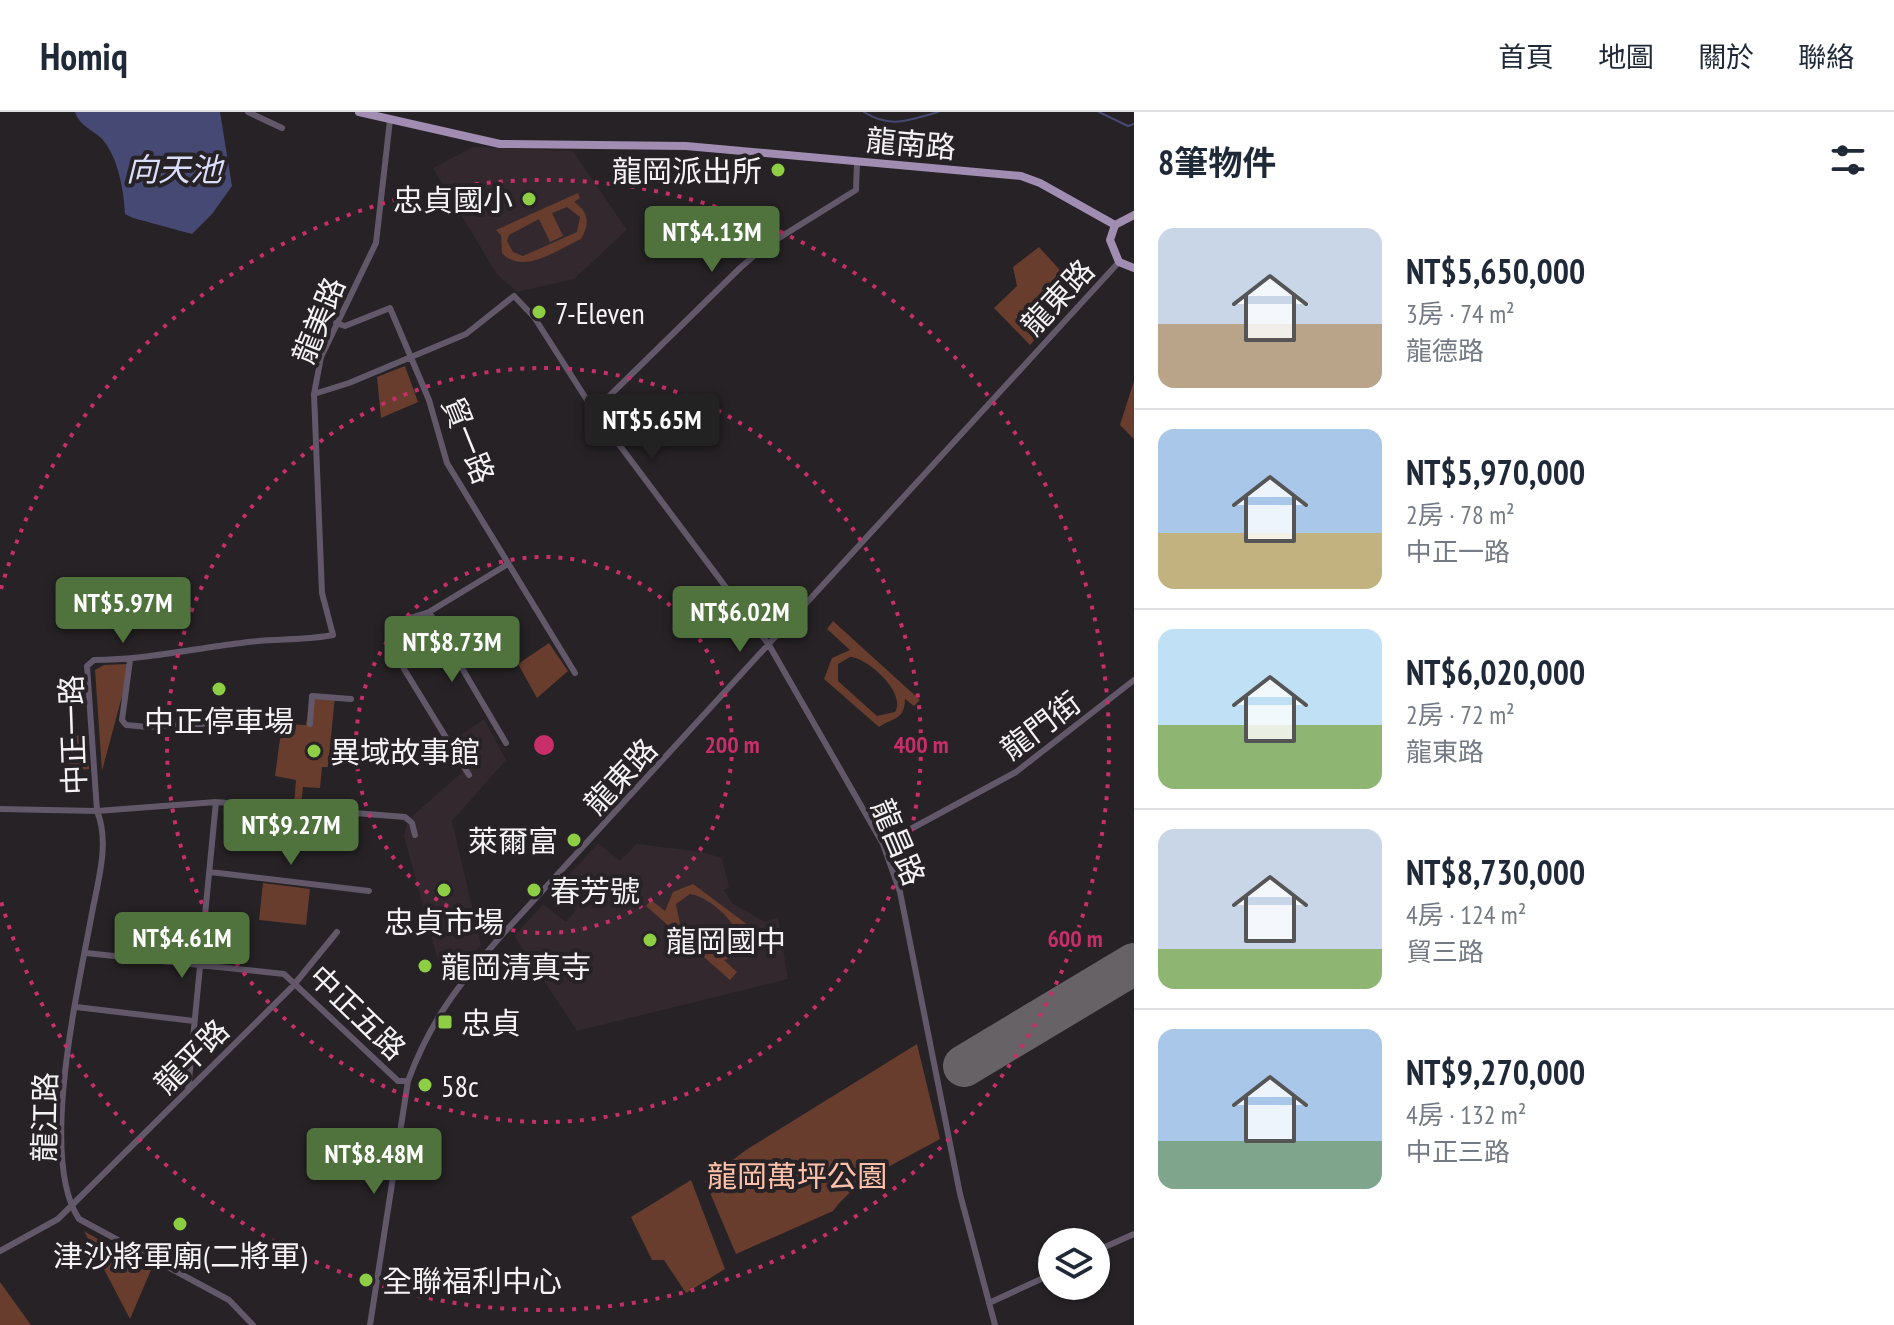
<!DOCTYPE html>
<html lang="zh-TW">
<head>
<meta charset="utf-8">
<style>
  :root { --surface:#fff; --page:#f2f2f3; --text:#1f2937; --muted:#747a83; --line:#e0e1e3; --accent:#50733d }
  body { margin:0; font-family:"PT Sans Narrow","Noto Sans TC",sans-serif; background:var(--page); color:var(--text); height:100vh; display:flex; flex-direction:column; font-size:30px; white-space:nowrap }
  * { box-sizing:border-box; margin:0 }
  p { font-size:26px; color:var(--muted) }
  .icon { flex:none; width:44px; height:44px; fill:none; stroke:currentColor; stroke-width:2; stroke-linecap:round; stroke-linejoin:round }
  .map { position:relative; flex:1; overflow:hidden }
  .panel { display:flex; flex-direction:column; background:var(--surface); width:760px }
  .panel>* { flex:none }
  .controls { position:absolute; left:1038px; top:1116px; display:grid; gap:16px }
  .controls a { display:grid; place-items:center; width:72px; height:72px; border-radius:50%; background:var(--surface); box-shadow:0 2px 6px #0004; font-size:40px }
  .price { position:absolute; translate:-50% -68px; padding:0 18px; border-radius:8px; background:var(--accent); color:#fff; font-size:26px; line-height:52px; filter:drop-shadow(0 2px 4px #0008) }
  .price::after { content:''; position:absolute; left:50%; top:48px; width:24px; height:18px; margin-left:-12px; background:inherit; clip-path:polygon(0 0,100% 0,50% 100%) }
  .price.current { background:#222; color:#fff }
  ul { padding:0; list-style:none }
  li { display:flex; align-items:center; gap:24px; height:200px; padding:0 24px }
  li+li { border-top:2px solid var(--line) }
  li span { display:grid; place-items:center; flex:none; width:224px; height:160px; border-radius:16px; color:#555 }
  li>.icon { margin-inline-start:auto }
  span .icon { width:96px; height:96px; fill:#fffc; stroke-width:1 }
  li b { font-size:34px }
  h2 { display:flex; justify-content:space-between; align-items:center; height:96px; padding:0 24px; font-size:34px }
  header { display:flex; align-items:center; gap:48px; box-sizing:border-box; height:112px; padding:0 40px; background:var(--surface); border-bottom:2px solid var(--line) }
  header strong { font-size:38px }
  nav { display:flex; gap:44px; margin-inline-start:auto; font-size:28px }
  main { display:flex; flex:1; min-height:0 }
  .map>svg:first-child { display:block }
</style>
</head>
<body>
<header>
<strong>Homiq</strong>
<nav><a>首頁</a><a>地圖</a><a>關於</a><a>聯絡</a></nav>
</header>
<main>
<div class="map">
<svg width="1134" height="1213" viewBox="0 0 1134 1213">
  <rect width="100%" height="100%" fill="#262225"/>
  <!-- built -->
  <path fill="#32282e" d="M473 35 573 39 627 118 574 167 517 180 496 161 433 56Z
    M484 607 506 648 452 709 481 833 445 874 404 724 408 708 462 660 448 631Z
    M598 731 620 749 637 732 703 740 722 746 729 775 724 778 732 791 765 810 778 805 788 867 577 919 514 824 543 792 566 810 576 798 556 778Z"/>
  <!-- green -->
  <path fill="#683d2e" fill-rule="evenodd" d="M578 81 580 86 574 90C589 100 590 112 581 127 558 137 523 164 502 141L501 123 496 118ZM567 95 580 105 577 120 523 144 513 140 507 129 509 123 539 107 550 130 563 124 552 101Z
    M1039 135 1078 178 1030 233 994 196 1017 174 1013 155Z
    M405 254 418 290 381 306 377 265Z
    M1134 269V327L1120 313Z
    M833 509 920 588 914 594 905 587C905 608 892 606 879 615L824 567 832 546 850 538 827 517ZM850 545C866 545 907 580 895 600L877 604 838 569V552Z
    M549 531 568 559 537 586 518 552Z
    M127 552 129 558 102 659 95 558 104 553Z
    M311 581 335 584 328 655H322L320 676 303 675 301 693 294 692 296 668 275 664 282 612 306 613Z
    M84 623 88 627 89 657 68 659 70 624Z
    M263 771 310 777 306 813 259 808Z
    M693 772 748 813 742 842 724 848 737 860 730 868 646 794 651 788 665 799 673 780ZM690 782C707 784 736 808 738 826L731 838 712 839 680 812 676 792Z
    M917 932 940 1027C908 1045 854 1069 833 1099L736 1142 705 1069 746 1038Z
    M691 1068 725 1157 686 1181 664 1148H652L631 1105Z
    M84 1119 151 1158 130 1207Z
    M0 1170 31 1213H0Z"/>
  <!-- water -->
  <path fill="#464973" d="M75 0H220L232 74 212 102 192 122 133 106 125 102C124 80 119 51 106 32 98 19 80 16 75 0Z"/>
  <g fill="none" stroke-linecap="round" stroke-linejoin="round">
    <!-- stream -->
    <path stroke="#464973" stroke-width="2" d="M864 0C890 17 909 8 938 0
      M1099 0 1128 14 1134 12"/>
    <!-- runway -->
    <path stroke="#666265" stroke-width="42" d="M964 954 1134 852"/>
    <!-- minor -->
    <path stroke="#62586a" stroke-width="6" d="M248 0 282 16
      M336 211 345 214 390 196 429 288 447 351 575 561
      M314 282 349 271 466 222 514 184 534 205 594 299 769 533 883 732 900 780 960 1082 995 1213
      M594 299 740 156 763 136 856 78 857 51
      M429 500 506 631
      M130 548 122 608 126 613 148 615 233 610
      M310 612 312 584 351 587
      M469 663 404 557 388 513 429 500 508 452
      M0 697 97 699 216 690 405 705 412 711 415 723
      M883 732 1016 660 1134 568
      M210 760 369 779
      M86 841 284 862 398 969H408
      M76 895 194 909
      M188 978 216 690
      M0 1139 58 1107 293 874 337 820
      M1096 1139 1134 1122
      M989 1191 1052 1162
      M253 1213 229 1188 79 1107C38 1046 79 873 92 801 98 769 110 730 97 699L87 554 94 548C144 548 191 537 241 531 272 526 302 529 333 523L322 481 314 282 321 245 376 131 390 8
      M370 1213 408 969C430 909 459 872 501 824L1119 150"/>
    <!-- major -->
    <path stroke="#a18cb2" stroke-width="8" d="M359 0 500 32 686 34 1021 64 1040 71 1115 113
      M1134 103 1115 113 1110 128 1119 150 1134 156"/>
  </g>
  <!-- distance rings -->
  <g fill="none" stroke="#c72e6a" stroke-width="4" stroke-dasharray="4 8">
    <circle cx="544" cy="633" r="188"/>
    <circle cx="544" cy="633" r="377"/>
    <path d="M1 477A565 565 0 1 1 1 789"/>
  </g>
  <!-- markers -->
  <g fill="#8dce44" stroke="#262225" stroke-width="3">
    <circle cx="778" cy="58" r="8"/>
    <circle cx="529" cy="87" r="8"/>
    <circle cx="539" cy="200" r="8"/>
    <circle cx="219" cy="577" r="8"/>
    <circle cx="314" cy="639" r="8"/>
    <circle cx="574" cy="728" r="8"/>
    <circle cx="444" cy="778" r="8"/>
    <circle cx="534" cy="778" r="8"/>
    <circle cx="650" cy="828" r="8"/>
    <circle cx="425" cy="854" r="8"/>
    <rect x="437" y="902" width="16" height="16" rx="4"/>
    <circle cx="425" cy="973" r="8"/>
    <circle cx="180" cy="1112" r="8"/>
    <circle cx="366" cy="1168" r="8"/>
  </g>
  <g text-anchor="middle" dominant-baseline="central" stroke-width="8" stroke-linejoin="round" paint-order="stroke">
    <!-- street labels -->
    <g font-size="30" fill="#f5f2f4" stroke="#262225">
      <text transform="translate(911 31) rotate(5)">龍南路</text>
      <text transform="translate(1057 185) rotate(-47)">龍東路</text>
      <text transform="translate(318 208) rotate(-68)">龍美路</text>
      <text transform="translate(469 328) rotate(68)">貿一路</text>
      <text transform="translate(1040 613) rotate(-37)">龍門街</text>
      <text transform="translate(72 623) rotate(-92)">中正一路</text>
      <text transform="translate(620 664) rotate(-47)">龍東路</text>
      <text transform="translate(899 730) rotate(67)">龍昌路</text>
      <text transform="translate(358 900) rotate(44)">中正五路</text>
      <text transform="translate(191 944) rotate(-45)">龍平路</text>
      <text transform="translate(44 1005) rotate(-89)">龍江路</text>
    </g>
    <!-- poi labels -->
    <g font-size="30" fill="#f5f2f4" stroke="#262225" text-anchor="start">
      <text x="762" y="58" text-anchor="end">龍岡派出所</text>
      <text x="513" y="87" text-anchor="end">忠貞國小</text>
      <text x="555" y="200">7-Eleven</text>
      <text x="219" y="608" text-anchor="middle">中正停車場</text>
      <text x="330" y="639">異域故事館</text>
      <text x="558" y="728" text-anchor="end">萊爾富</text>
      <text x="550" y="778">春芳號</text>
      <text x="444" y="809" text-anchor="middle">忠貞市場</text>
      <text x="666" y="828">龍岡國中</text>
      <text x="441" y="854">龍岡清真寺</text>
      <text x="461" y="910">忠貞</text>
      <text x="441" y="973">58c</text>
      <text x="180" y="1143" text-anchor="middle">津沙將軍廟(二將軍)</text>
      <text x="382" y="1168">全聯福利中心</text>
    </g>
    <!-- park labels -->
    <g font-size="30" fill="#ffc0a9" stroke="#262225">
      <text x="797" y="1063">龍岡萬坪公園</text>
    </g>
    <!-- water labels -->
    <g font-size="32" font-style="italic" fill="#dadefb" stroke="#262225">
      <text x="174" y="57">向天池</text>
    </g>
  </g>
  <circle cx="544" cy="633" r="12" fill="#c72e6a" stroke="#262225" stroke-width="4"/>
  <g font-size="24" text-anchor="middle" font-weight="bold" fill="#c72e6a" stroke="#262225" stroke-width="8" stroke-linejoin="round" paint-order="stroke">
    <text x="732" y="641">200 m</text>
    <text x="921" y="641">400 m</text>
    <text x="1075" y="835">600 m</text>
  </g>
</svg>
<div class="controls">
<a><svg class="icon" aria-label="layers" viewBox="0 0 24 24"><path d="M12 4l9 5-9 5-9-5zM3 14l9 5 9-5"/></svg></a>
</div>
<b class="price" style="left:712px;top:162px">NT$4.13M</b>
<b class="price current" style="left:652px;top:350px">NT$5.65M</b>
<b class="price" style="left:123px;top:533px">NT$5.97M</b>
<b class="price" style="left:740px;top:542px">NT$6.02M</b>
<b class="price" style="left:452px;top:572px">NT$8.73M</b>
<b class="price" style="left:291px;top:755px">NT$9.27M</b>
<b class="price" style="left:182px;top:868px">NT$4.61M</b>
<b class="price" style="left:374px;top:1084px">NT$8.48M</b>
</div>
<section class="panel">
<h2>8筆物件<svg class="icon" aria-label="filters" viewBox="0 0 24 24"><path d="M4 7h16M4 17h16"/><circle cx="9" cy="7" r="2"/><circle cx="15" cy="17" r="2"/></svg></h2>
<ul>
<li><span style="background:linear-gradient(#c9d6e8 60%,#b9a48a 0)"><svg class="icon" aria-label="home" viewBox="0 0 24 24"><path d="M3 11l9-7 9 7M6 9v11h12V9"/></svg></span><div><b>NT$5,650,000</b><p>3房 · 74 m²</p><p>龍德路</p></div></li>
<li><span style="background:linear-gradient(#a9c7e8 65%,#c2b280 0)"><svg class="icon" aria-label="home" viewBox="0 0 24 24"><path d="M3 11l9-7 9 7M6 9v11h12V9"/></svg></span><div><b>NT$5,970,000</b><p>2房 · 78 m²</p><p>中正一路</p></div></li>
<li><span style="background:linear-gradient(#bfe0f5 60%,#8fb573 0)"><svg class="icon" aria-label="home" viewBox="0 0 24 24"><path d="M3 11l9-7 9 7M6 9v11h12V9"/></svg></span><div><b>NT$6,020,000</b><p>2房 · 72 m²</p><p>龍東路</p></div></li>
<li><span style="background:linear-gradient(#c9d6e8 75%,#8fb573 0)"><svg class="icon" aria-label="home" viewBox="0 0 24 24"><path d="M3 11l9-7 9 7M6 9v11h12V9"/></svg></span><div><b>NT$8,730,000</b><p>4房 · 124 m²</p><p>貿三路</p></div></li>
<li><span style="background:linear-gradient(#a9c7e8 70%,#7fa58c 0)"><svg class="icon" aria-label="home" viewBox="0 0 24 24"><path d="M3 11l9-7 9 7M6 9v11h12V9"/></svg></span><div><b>NT$9,270,000</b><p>4房 · 132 m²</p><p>中正三路</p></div></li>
</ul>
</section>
</main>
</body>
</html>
